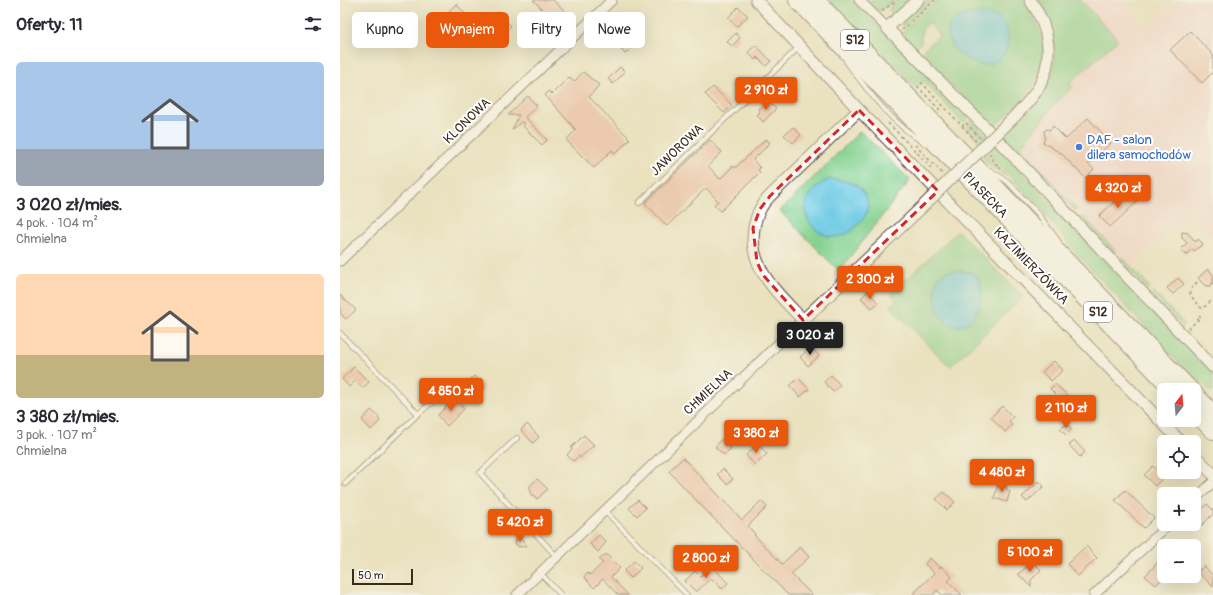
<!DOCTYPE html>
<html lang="pl">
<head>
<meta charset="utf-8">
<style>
  :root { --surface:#fff; --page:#f7f7f7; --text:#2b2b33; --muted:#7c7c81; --accent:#ea580c }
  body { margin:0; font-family:Pangolin,sans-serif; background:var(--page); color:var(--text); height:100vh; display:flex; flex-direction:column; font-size:15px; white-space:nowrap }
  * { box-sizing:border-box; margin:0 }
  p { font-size:13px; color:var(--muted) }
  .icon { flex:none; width:22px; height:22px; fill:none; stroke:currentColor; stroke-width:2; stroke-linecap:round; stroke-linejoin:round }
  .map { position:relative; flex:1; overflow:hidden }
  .sheet { display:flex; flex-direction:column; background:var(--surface); width:340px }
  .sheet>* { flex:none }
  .banner { position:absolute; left:12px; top:12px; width:380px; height:36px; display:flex; gap:8px }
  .needle { width:26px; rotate:16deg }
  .buttons { position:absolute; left:817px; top:383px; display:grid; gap:8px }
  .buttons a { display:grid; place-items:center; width:44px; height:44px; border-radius:6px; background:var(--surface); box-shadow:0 4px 16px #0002; font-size:20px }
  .scale { position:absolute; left:12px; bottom:10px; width:61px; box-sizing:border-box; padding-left:4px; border:2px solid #3b2a1e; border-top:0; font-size:11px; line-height:14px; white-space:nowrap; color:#3b2a1e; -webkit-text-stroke:3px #fff; paint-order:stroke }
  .price { position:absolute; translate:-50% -34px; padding:0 9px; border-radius:4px; background:var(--accent); color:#fff; font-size:13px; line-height:26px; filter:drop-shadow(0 1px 2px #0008) }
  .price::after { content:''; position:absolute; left:50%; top:24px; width:12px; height:9px; margin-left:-6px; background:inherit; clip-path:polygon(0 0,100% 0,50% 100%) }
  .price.current { background:#222; color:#fff }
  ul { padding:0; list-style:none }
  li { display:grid; align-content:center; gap:8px; height:212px; padding:0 16px }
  li span { display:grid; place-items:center; height:124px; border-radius:6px; color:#555 }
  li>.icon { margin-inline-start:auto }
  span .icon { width:72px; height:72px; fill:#fffc; stroke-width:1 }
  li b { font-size:17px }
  h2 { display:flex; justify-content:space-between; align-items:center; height:48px; padding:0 16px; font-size:17px }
  .tag { padding:0 14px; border-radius:6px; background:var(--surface); box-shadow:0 4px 16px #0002; font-size:14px; line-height:36px }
  .tag.current { background:var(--accent); color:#fff }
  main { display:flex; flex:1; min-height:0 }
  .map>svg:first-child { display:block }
</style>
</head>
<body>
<main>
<section class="sheet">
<h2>Oferty: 11<svg class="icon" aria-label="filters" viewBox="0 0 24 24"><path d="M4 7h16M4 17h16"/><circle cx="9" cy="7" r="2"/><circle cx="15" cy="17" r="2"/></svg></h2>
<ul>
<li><span style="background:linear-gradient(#a9c7e8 70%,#9aa5b1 0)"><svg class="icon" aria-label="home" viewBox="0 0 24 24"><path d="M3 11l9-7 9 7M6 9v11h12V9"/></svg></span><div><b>3 020 zł/mies.</b><p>4 pok. · 104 m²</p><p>Chmielna</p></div></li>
<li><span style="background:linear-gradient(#ffd9b3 65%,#c2b280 0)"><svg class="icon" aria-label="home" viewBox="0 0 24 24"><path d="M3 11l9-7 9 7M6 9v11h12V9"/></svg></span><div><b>3 380 zł/mies.</b><p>3 pok. · 107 m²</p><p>Chmielna</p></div></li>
</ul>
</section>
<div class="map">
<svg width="873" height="595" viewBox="0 0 873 595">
  <rect width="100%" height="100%" fill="#fff"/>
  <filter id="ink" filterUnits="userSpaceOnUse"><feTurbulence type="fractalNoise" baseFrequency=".025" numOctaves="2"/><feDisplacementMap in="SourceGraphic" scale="8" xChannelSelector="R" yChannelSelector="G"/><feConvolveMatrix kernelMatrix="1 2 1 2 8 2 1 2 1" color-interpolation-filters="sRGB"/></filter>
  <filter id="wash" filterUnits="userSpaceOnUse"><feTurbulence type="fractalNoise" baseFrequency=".012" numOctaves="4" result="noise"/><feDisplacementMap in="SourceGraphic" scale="16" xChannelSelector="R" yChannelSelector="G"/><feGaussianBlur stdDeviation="0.9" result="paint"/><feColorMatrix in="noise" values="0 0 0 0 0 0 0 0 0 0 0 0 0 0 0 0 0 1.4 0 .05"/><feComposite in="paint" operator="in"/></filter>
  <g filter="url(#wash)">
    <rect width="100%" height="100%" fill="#eae1bf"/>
    <!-- built -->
    <path fill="#f7cfd0" d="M741 0H781L802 23 808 26 837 0H867L873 6V237L850 214 791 267 736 209 681 147 712 107 732 87 729 83 778 40Z"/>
    <!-- green -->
    <path fill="#83d08e" stroke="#5f7d56" d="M489 0H512L629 117 623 123 583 81 575 88Z
      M527 0H555L539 11Z
      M559 0H572L554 16 549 9V8Z
      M588 0H593L564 26H563L561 23 573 11Z
      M597 0H684C722 56 700 89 653 127L580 53 600 35 589 23 582 29 581 43 575 48 565 38 563 33 567 27Z
      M697 0H741L778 40 729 83 733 87 712 107 681 147 736 209 734 210 662 136C675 123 690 110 701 96 721 67 718 27 697 0Z
      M632 120C713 204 792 290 873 374V392L847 371 818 341 736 253 701 209 652 158 651 147 629 124Z
      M627 125 648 149 649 159 667 177 649 165 642 157 643 155 640 143 626 126Z
      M520 131 570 180 499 271 440 211Z
      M744 217 775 250 773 252 742 219Z
      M618 231 683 297 610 367 550 306 557 300 551 294Z
      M782 257 810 287 807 289 780 259Z
      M814 292 825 304 845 324 843 327 812 294Z"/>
    <!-- water -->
    <path fill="#63c6e1" stroke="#4f7880" d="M634 13C643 13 657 14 663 21 674 35 668 59 650 64 628 70 591 36 617 18 622 15 629 14 634 13Z
      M490 179C498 180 507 181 514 184 527 191 533 209 522 220 517 226 511 233 503 235 473 246 443 198 490 179Z
      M623 271C627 272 631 272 635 274 649 287 639 330 614 326 609 324 602 320 600 315 594 305 592 281 602 274 608 270 616 271 623 271Z"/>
    <g id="blocks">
      <!-- building -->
      <path fill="#eeae99" d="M193 0H213L228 14 217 24Z
        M116 4 135 24 127 32 108 12Z
        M398 7 408 16 397 26 388 18Z
        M158 12 171 26 154 42 137 24 146 15 151 19Z
        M850 31 873 55V72L862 83 830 50Z
        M396 33 400 38 392 46 387 42Z
        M285 36 294 46 285 54 276 44Z
        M416 45 431 61 426 66 417 57 415 60 408 52Z
        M280 67 285 72 273 84 268 79Z
        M243 72 259 85 249 97 290 139 275 154 272 150 254 168 226 140 236 130 205 95 209 91 212 94 229 77 234 82Z
        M373 87 392 105 384 113 365 94Z
        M188 96 197 106 185 117 207 140 202 145 183 126 185 124 181 122 172 130 179 115H168Z
        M429 102 436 109 423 122 417 115 420 112 418 109 425 104 426 105Z
        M748 118 771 143 748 164 754 169 745 178 722 154 703 142 705 138 704 131 707 129 710 130 713 126 726 139Z
        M453 127 461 135 453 143 444 135Z
        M426 139 430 143 413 160 420 168 418 170 420 172 381 211 374 205 378 201 366 188 327 226 305 203 370 140 382 152 368 166 380 179 393 166 395 168Z
        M786 191 797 202 770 227 759 216Z
        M842 232 848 233 856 242 858 239 863 244 854 251 852 249 846 255 841 249 847 243 842 238Z
        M868 269 873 275V283L868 287 867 285 865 286 858 278Z
        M838 278 844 284 833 294 827 288Z
        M528 291 538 303 532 308 521 298Z
        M0 295 16 310 6 319 0 313Z
        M471 347 479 356 468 366 460 357Z
        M714 361 723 370 711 381 702 372Z
        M14 367 29 382 23 388 15 381 9 387 2 379Z
        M491 375 500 385 493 392 484 382Z
        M134 376 145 388 138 394 128 382Z
        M458 378 469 389 460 397 450 386Z
        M715 384 727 395 721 400 710 389Z
        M114 399 124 409 107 426 98 415Z
        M662 406 673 417 669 421 672 425 665 432 651 417Z
        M31 410 39 417 38 418 40 421 31 430 22 420Z
        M187 424 199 437 193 443 181 430Z
        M727 424 732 429 726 435 720 429Z
        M244 435 254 445 240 458 239 456 233 461 227 455 232 449 231 448Z
        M382 439 391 448 384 455 375 447Z
        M735 441 745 452 740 457 729 445Z
        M418 444 427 454 415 465 406 455Z
        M343 458 402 520 421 501 427 507 408 526 415 534 414 535 442 564 460 547 469 557 451 574 472 595H448L354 498 329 471Z
        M813 466 824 477 815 486 804 475Z
        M383 469 393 479 387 484 377 474Z
        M197 479 208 489 197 499 194 495H191V489L189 487Z
        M699 481 704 486 687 502 682 497Z
        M659 482 665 484 667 490 670 491 667 502 654 498Z
        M785 490 814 518 804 528 775 500Z
        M604 492 615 502 607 510 596 499Z
        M298 500 306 508 297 516 289 508Z
        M867 504 873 510V514L861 526 855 520 859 515 858 514Z
        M259 535 266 542 258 552 250 544Z
        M177 538H181L187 546 179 547 175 543Z
        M746 546 757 558 738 576 727 564Z
        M266 554 280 568 271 577 288 595H278L263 579 254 588 244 577 248 573 250 575 263 563 259 560Z
        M590 558 600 568 601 566 612 577 608 581 622 595H602L597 590 593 595H572L594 573 585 564Z
        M294 561 301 568 291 578 284 571Z
        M693 562 701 570 691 580V587L678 574Z
        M818 562 824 568V576L816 585 805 576Z
        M372 566 388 583 382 589 371 578 356 592 345 581 355 571 360 576Z
        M864 566 873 576V587L858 572Z"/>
    </g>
  </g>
  <g filter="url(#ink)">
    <use href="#blocks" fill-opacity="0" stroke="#554536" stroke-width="1"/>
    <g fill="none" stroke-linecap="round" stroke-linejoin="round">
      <defs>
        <path id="service" d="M506 61C529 93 552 124 586 144
          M646 168 667 181 699 215 719 242
          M299 203 460 46
          M0 333 78 414
          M177 438 140 473 217 557
          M5 484 78 414 114 384
          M265 511 347 595
          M200 573 221 595"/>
        <path id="minor" d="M519 0 547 28
          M0 261 272 0
          M854 500 873 482
          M177 595 463 320
          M754 595 829 524"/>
        <path id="tertiary" d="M416 0 519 110 841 442
          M578 0 547 28 657 139 873 367
          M519 110 430 196C426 200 422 205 419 211 399 258 433 289 463 320L579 210
          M672 119C681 110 690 101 697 90 715 61 710 27 690 0
          M854 455 873 474"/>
        <path id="motorway" d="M457 0 833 390
          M476 0 851 390
          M854 393 873 413
          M854 412 873 431"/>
      </defs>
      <!-- service casing -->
      <use href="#service" stroke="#554536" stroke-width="6"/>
      <!-- minor casing -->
      <use href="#minor" stroke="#554536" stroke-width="11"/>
      <!-- tertiary casing -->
      <use href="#tertiary" stroke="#554536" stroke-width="13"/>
      <!-- motorway casing -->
      <use href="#motorway" stroke="#554536" stroke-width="18"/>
      <!-- path -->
      <path stroke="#554536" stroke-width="1.5" stroke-dasharray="3 3" stroke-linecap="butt" d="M542 11 557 0
        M562 30 595 0
        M600 110 578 87 582 83 622 126 627 122
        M548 123 587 163 593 171
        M626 123 640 138
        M622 126 636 141
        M575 145 603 174
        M650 153 651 158 661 169
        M857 282C853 287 848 290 851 296L862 309 872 300
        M848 329 861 317 859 315"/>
      <!-- service -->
      <use href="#service" stroke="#fff" stroke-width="4.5"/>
      <!-- minor -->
      <use href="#minor" stroke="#fff" stroke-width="9"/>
      <!-- tertiary -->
      <use href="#tertiary" stroke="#fff" stroke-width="11"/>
      <!-- motorway -->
      <use href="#motorway" stroke="#fff" stroke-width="16"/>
      <defs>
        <path id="tertiary-bridge" d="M579 210 672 119"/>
      </defs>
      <!-- tertiary-bridge casing -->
      <use href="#tertiary-bridge" stroke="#554536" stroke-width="13" stroke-linecap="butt"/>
      <!-- tertiary-bridge -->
      <use href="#tertiary-bridge" stroke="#fff" stroke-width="11"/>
    </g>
  </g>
  <!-- marked area -->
  <path d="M0 0H873V595H0ZM519 110 598 191 463 320 423 275 417 262 413 228 420 209 430 196Z" fill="#eae1bf" fill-opacity=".55" fill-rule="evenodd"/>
  <path fill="none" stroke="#d62828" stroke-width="3" stroke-dasharray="8 5" stroke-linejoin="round" d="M519 110 598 191 463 320 423 275 417 262 413 228 420 209 430 196Z"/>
  <!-- markers -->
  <circle fill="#3f7fe0" stroke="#fff" stroke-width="1.5" cx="739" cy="147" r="4"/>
  <g text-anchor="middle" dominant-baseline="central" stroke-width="4" stroke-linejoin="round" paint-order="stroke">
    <!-- shield labels -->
    <g fill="#fff" stroke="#766a62" stroke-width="1">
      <rect x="501" y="30" width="28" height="20" rx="3"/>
      <rect x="744" y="302" width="28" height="20" rx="3"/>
    </g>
    <g font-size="12" font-weight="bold" fill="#3b2a1e">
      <text x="515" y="40">S12</text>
      <text x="758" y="312">S12</text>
    </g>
    <!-- street labels -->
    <g font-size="13" fill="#3b2a1e" stroke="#fff">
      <text transform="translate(127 121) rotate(-44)">KLONOWA</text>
      <text transform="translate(337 150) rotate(-44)">JAWOROWA</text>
      <text transform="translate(645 195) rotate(46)">PIASECKA</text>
      <text transform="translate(691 266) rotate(46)">KAZIMIERZÓWKA</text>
      <text transform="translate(368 392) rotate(-43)">CHMIELNA</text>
    </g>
    <!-- shop labels -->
    <g font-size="13" fill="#366cbe" stroke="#fff" text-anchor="start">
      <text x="747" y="140">DAF - salon<tspan x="747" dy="15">dilera samochodów</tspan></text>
    </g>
  </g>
</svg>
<div class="buttons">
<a><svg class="needle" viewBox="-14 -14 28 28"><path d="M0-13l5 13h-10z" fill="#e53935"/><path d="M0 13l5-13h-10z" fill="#7c7c81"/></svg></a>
<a><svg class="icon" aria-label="locate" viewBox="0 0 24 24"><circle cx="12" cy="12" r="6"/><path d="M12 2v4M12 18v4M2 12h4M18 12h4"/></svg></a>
<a>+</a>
<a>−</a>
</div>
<div class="scale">50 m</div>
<b class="price" style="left:426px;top:111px">2 910 zł</b>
<b class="price" style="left:778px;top:209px">4 320 zł</b>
<b class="price" style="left:530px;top:300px">2 300 zł</b>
<b class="price current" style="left:470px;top:356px">3 020 zł</b>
<b class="price" style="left:111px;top:412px">4 850 zł</b>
<b class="price" style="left:726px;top:429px">2 110 zł</b>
<b class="price" style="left:416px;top:454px">3 380 zł</b>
<b class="price" style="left:662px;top:493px">4 480 zł</b>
<b class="price" style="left:180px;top:543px">5 420 zł</b>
<b class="price" style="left:690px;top:573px">5 100 zł</b>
<b class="price" style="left:366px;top:579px">2 800 zł</b>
<div class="banner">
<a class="tag">Kupno</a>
<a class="tag current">Wynajem</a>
<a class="tag">Filtry</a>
<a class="tag">Nowe</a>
</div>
</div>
</main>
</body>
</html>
